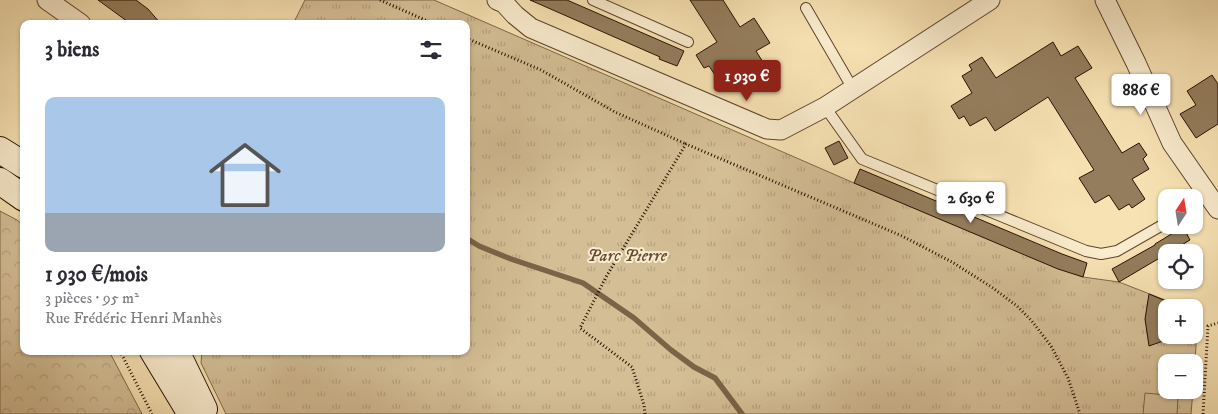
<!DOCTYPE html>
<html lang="fr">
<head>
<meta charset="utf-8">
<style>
  :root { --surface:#fff; --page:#f7f7f7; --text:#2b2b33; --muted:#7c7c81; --accent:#8f2418 }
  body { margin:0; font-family:"IM FELL DW Pica",serif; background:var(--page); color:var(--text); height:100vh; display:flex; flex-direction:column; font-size:19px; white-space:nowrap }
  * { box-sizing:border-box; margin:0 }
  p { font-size:16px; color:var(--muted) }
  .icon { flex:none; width:28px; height:28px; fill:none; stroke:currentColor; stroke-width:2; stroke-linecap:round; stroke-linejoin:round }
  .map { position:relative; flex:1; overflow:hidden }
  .sheet { position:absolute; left:20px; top:20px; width:450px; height:335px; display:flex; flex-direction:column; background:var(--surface); border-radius:10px; box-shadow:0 1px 4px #0004 }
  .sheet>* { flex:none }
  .needle { width:32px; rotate:12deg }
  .controls { position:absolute; left:1158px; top:189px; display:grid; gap:10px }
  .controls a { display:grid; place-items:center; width:45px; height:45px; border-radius:10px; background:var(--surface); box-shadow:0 1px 4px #0004; font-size:25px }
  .price { position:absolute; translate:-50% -42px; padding:0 11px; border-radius:5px; background:#fff; color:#222; font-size:16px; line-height:32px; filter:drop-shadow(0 1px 2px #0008) }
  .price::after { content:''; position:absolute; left:50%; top:30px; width:15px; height:11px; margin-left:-8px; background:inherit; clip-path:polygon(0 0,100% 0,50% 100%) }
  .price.selected { background:var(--accent); color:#fff }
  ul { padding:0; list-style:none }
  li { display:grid; align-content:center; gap:10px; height:265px; padding:0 25px }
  li span { display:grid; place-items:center; height:155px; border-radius:10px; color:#555 }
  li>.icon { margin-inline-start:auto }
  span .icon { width:90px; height:90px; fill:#fffc; stroke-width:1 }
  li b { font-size:21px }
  h2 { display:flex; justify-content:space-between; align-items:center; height:60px; padding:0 25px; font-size:21px }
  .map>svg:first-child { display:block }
</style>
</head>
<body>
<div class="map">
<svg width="1218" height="414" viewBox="0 0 1218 414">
  <defs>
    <pattern id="forest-crowns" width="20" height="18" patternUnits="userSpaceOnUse" patternTransform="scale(1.25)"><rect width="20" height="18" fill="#d4be95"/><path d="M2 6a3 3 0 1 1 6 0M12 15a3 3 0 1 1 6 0" fill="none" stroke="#b6a27f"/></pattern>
    <pattern id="park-tufts" width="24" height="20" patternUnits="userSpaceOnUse" patternTransform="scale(1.25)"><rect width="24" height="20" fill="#d4be95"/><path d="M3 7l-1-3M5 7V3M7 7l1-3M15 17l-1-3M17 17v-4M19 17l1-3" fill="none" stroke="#b6a27f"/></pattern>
  </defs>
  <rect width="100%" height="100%" fill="#f7e2b3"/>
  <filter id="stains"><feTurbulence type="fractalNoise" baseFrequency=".004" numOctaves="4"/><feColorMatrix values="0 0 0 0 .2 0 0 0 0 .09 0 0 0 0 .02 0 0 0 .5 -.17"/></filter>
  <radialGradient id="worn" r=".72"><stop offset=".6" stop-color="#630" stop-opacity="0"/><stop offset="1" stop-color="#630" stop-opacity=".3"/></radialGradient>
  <!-- forest -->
  <path fill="url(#forest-crowns)" stroke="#7e674a" d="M0 211 17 220 24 226V351H109L142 414H0Z"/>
  <!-- park -->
  <path fill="url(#park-tufts)" stroke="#7e674a" d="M305 0H434L854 183 1083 277 1119 282 1183 307 1166 308V335H1194V312L1198 313 1194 378V362H1166V390H1193L1191 414H226L201 363 202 351H466V24H293Z"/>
  <!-- pitch -->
  <path fill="#d4be95" stroke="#7e674a" d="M1145 393 1178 396 1177 414H1143Z"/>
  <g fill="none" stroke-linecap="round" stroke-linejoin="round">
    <!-- stream -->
    <path stroke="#7a6347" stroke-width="5.5" d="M466 238 479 246 511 259 583 283 634 318 671 350 694 367 715 378 742 414"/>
  </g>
  <!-- building -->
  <path fill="#947d5d" stroke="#281000" d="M98 0H136L148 9 161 24H131Z
    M530 0H567L684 51 677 66 659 59 660 57Z
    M690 0H723L740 27 754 18 770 43 756 51 766 67 756 74 758 78 745 87 732 65 715 75 709 66 704 68 696 55 717 42Z
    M1053 42 1061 56 1078 46 1092 68 1075 78 1122 153 1139 143 1147 155 1143 159 1149 169 1132 179 1145 199 1132 208 1129 204 1119 210 1109 195 1095 203 1079 178 1094 170 1048 97 995 131 986 117 970 126 964 116 959 119 951 106 972 93 962 76 972 70 969 65 982 57 996 78Z
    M1212 75 1218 84V124L1196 138 1180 114 1196 105 1187 91Z
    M839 141 848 158 834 165 825 148Z
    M860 169 1062 254 1087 263 1083 277 1058 269 854 183Z
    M1183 227 1190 240 1119 282 1112 269 1155 245V244Z
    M1149 294 1166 301V340L1149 346 1145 319Z"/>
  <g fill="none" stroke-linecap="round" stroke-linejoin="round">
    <defs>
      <path id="lane" d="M593 0 688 42
        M806 8 853 89
        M825 107 862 159 1086 251 1101 254 1117 251 1166 223"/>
      <path id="street" d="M47 0 81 24
        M497 0 504 3 515 15 531 28 767 129 781 130 825 107 990 0
        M1105 0 1136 63 1172 143 1218 209"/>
      <path id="secondary" d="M0 150 24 165
        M0 181 24 198
        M153 351 191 414
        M176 351 204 409"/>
    </defs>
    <!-- lane casing -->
    <use href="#lane" stroke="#5c442d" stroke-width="12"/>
    <!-- street casing -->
    <use href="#street" stroke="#5c442d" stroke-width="21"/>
    <!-- secondary casing -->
    <use href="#secondary" stroke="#281000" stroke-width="28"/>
    <!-- path -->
    <path stroke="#281000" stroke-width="3" stroke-dasharray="1 2.5" stroke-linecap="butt" d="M380 0 434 24
      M466 38 541 70 615 112 686 144
      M120 351 152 414
      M645 414 644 405 632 367 580 328 606 277 686 144 902 236 952 262 993 288 1017 306 1031 320 1051 346 1068 378 1080 414
      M1203 414 1208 326 1218 323"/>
    <!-- lane -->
    <use href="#lane" stroke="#faecce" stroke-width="10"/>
    <!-- street -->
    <use href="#street" stroke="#faecce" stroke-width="19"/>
    <!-- secondary -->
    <use href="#secondary" stroke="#faecce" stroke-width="26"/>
  </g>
  <g text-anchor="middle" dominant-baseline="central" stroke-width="4" stroke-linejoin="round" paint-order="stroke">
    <!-- park labels -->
    <g font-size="18" font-style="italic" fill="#644d34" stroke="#faecce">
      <text x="627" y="256">Parc Pierre</text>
    </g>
  </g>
  <rect width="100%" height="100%" filter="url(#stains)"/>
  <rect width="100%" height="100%" fill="url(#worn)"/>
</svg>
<div class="controls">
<a><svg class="needle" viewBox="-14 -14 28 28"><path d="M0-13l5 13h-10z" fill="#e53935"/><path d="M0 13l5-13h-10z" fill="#7c7c81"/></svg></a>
<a><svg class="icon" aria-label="locate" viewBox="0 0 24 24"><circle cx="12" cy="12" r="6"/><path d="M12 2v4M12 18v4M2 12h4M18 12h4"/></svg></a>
<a>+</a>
<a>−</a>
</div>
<b class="price selected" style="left:747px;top:102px">1 930 €</b>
<b class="price" style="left:1141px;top:116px">886 €</b>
<b class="price" style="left:971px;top:224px">2 630 €</b>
<section class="sheet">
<h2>3 biens<svg class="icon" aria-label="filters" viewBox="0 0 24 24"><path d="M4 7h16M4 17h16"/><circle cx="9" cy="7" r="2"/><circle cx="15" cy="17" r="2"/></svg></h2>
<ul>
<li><span style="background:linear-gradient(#a9c7e8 75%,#9aa5b1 0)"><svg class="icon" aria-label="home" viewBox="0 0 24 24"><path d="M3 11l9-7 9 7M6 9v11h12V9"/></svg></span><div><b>1 930 €/mois</b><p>3 pièces · 95 m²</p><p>Rue Frédéric Henri Manhès</p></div></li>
</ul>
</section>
</div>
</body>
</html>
